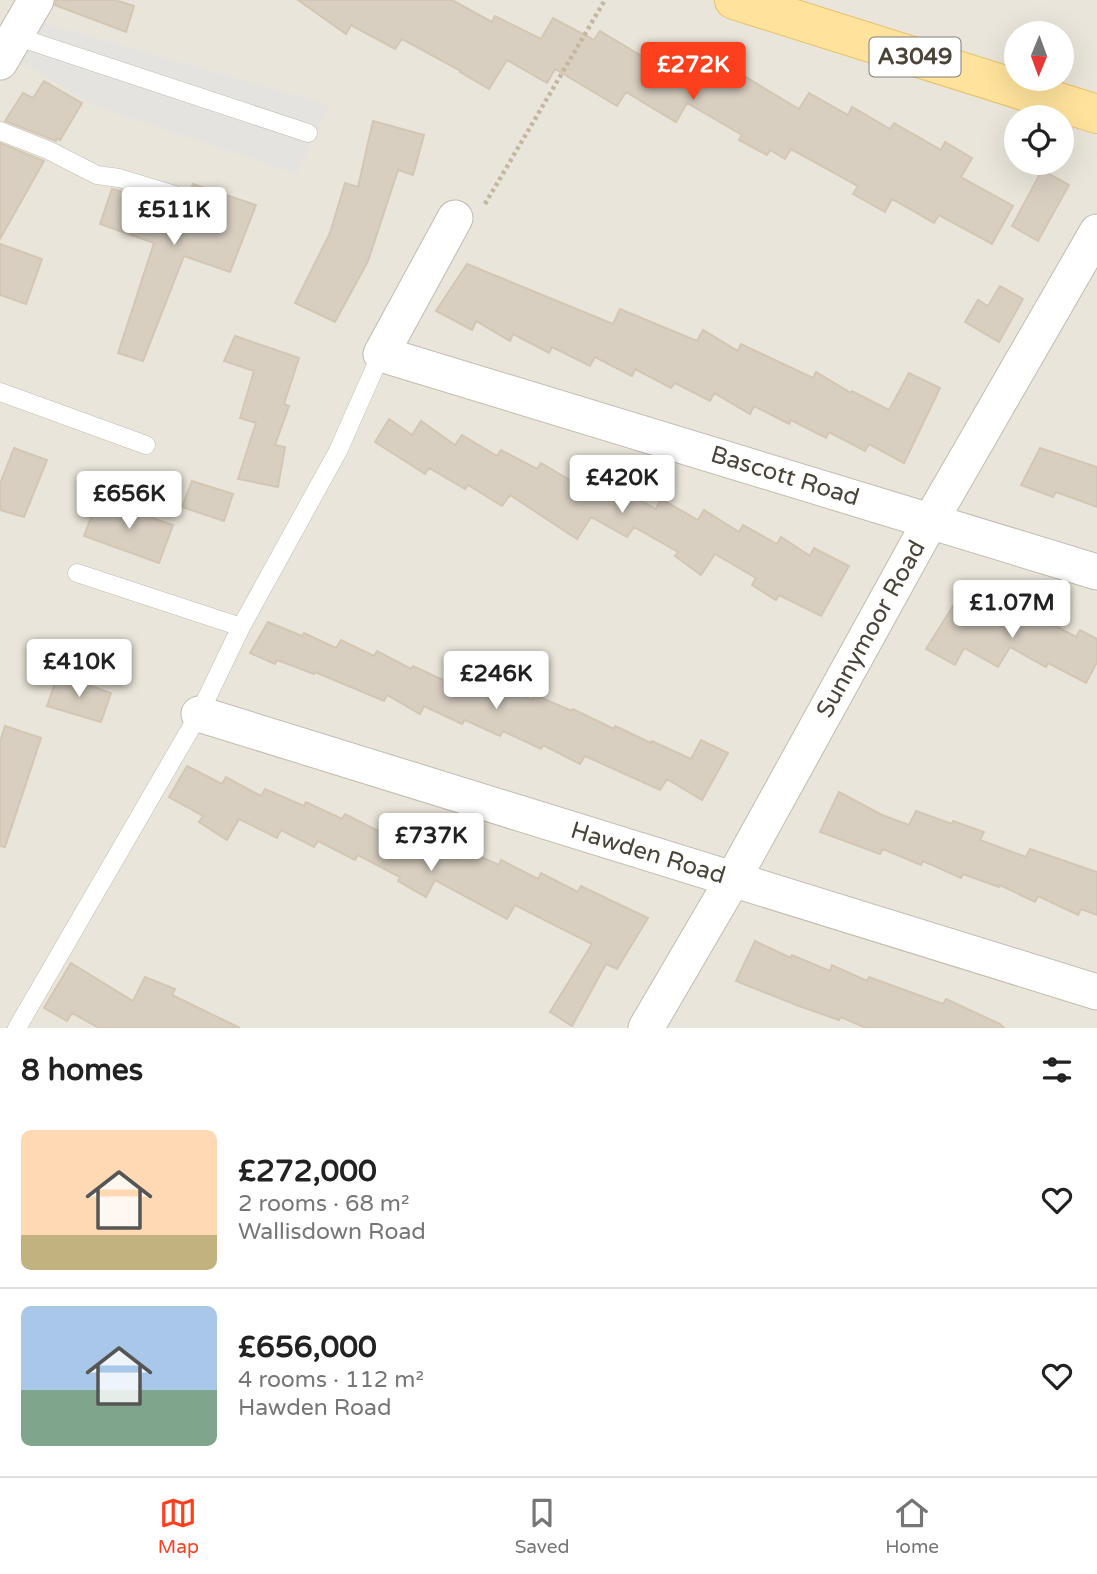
<!DOCTYPE html>
<html lang="en">
<head>
<meta charset="utf-8">
<style>
  :root { --surface:#fff; --page:#f2f2f2; --text:#222; --muted:#767676; --line:#e0e0e0; --accent:#fc3f1d }
  body { margin:0; font-family:"Varela Round",sans-serif; background:var(--page); color:var(--text); height:100vh; display:flex; flex-direction:column; font-size:26px; white-space:nowrap }
  * { box-sizing:border-box; margin:0 }
  p { font-size:23px; color:var(--muted) }
  .icon { flex:none; width:38px; height:38px; fill:none; stroke:currentColor; stroke-width:2; stroke-linecap:round; stroke-linejoin:round }
  .map { position:relative; height:1028px; overflow:hidden }
  .drawer { display:flex; flex-direction:column; background:var(--surface); flex:1 }
  .drawer>* { flex:none }
  .needle { width:46px; rotate:181deg }
  .tools { position:absolute; left:1004px; top:21px; display:grid; gap:14px }
  .tools a { display:grid; place-items:center; width:70px; height:70px; border-radius:50%; background:var(--surface); box-shadow:0 7px 28px #0002; font-size:35px }
  .price { position:absolute; translate:-50% -60px; padding:0 16px; border-radius:7px; background:#fff; color:#222; font-size:23px; line-height:46px; filter:drop-shadow(0 2px 4px #0008) }
  .price::after { content:''; position:absolute; left:50%; top:42px; width:21px; height:16px; margin-left:-10px; background:inherit; clip-path:polygon(0 0,100% 0,50% 100%) }
  .price.current { background:var(--accent); color:#fff }
  ul { padding:0; list-style:none }
  li { display:flex; align-items:center; gap:21px; height:175px; padding:0 21px }
  li+li { border-top:2px solid var(--line) }
  li span { display:grid; place-items:center; flex:none; width:196px; height:140px; border-radius:10px; color:#555 }
  li>.icon { margin-inline-start:auto }
  span .icon { width:84px; height:84px; fill:#fffc; stroke-width:1 }
  li b { font-size:30px }
  h2 { display:flex; justify-content:space-between; align-items:center; height:84px; padding:0 21px; font-size:30px }
  .menu { display:flex; justify-content:space-around; align-items:center; height:98px; border-top:2px solid var(--line); background:var(--surface); font-size:19px; color:var(--muted) }
  .menu a { display:grid; justify-items:center; gap:4px }
  .menu .current { color:var(--accent) }
  .map>svg:first-child { display:block }
</style>
</head>
<body>
<div class="map">
<svg width="1097" height="1028" viewBox="0 0 1097 1028">
  <rect width="100%" height="100%" fill="#f6f3ec"/>
  <!-- residential -->
  <path fill="#eae5da" fill-rule="evenodd" d="M0 0H1097V1028H0ZM1017 33H1062V79H1017ZM1017 117H1062V163H1017Z"/>
  <!-- parking -->
  <path fill="#e5e3e0" d="M36 21 329 105 297 174 94 106 18 59Z"/>
  <!-- building -->
  <path fill="#d8cfc1" stroke="#d3c7b4" stroke-width="2" d="M56 0H115L134 6 126 32 55 5Z
    M298 0H452L492 22 495 16 541 39 553 18 594 40 600 31 650 61 658 47 720 84 729 67 799 109 809 93 848 115 852 107 890 129 894 123 941 150 945 142 972 158 961 177 1013 206 992 244 939 215 934 223 892 199 885 212 853 194 858 186 791 149 785 159 770 150 767 155 739 140 742 135 687 103 676 122 626 92 617 106 555 69 547 83 507 60 489 89 460 72 461 71 402 39 395 49 351 25 346 34Z
    M44 81 82 103 60 140 57 138 56 141 5 121 23 93 33 98Z
    M373 121 424 135 413 175 398 170 368 261 335 322 295 303 330 233 345 183 358 187Z
    M0 143 44 161 0 239Z
    M1042 170 1069 185 1038 241 1012 226Z
    M193 184 256 205 230 272 184 256 143 361 118 353 154 243 100 224 112 189 184 208Z
    M0 244 42 259 26 304 0 295Z
    M467 264 613 324 620 309 697 341 703 330 738 351 741 344 813 378 816 372 851 393 852 391 889 410 909 373 940 388 904 463 869 444 865 451 829 432 826 438 791 420 789 424 754 406 750 414 714 393 710 401 675 383 671 388 635 369 632 376 595 357 590 366 552 347 549 353 513 334 510 341 476 321 472 330 436 311Z
    M1000 286 1023 299 999 342 965 322 978 300 988 306Z
    M235 336 299 358 284 404 289 406 275 445 285 447 278 487 238 479 256 423 240 418 254 371 224 361Z
    M389 419 412 435 421 421 455 445 462 435 497 456 501 450 537 469 541 463 575 483 581 475 617 495 620 489 656 509 661 499 698 520 704 510 739 532 743 525 777 544 781 537 810 556 814 548 849 566 821 616 779 595 776 600 752 585 756 578 715 554 701 575 675 556 678 552 634 527 627 537 591 517 577 539 510 495 502 506 468 485 465 489 429 468 425 474 375 442Z
    M14 448 47 460 24 517 0 510V484Z
    M1040 448 1097 467V507L1056 492 1053 497 1021 485Z
    M192 481 233 494 224 521 182 507Z
    M98 499 173 525 159 563 84 536Z
    M960 595 995 613 998 608 1035 625 1039 617 1076 637 1080 630 1097 639V662L1086 683 1048 663 1046 667 1010 647 998 667 964 648 955 665 926 649Z
    M268 622 302 636 304 633 336 648 341 640 374 656 377 651 411 669 413 666 447 682 449 678 486 697 494 683 532 700 535 695 572 711 573 709 614 729 615 726 651 743 652 741 691 759 701 740 728 753 702 800 667 779 660 790 585 756 580 764 543 745 541 749 503 731 500 736 465 720 462 724 424 706 420 714 387 695 384 701 315 672 314 674 277 660 275 664 250 653Z
    M58 674 111 693 101 722 47 706Z
    M5 726 41 738 5 847 0 846V742Z
    M187 766 222 784 226 777 261 796 265 789 304 806 306 802 342 819 345 814 382 833 385 827 419 844 421 841 457 860 463 849 499 865 501 860 538 879 541 873 578 892 581 886 648 918 617 969 606 964 572 1026 550 1012 592 944 515 905 507 919 435 880 426 897 398 881 400 877 358 855 355 860 318 841 314 847 281 830 277 838 239 819 227 840 199 822 203 816 169 797Z
    M839 792 882 815 909 825 916 811 952 824 953 821 984 832 980 840 1026 857 1030 849 1097 872V915L1081 909 1078 915 1038 896 1035 902 1000 885 999 887 963 874 961 878 923 861 921 865 883 849 880 854 820 832Z
    M755 941 791 958 792 955 830 971 832 965 867 981 869 977 943 1004 946 999 1000 1024 1004 1028H866L841 1017 839 1020 799 1006 736 981Z
    M71 963 133 1001 145 977 175 989 172 995 240 1028H99L72 1013 67 1021 44 1008Z"/>
  <g fill="none" stroke-linecap="round" stroke-linejoin="round">
    <defs>
      <path id="lane" d="M15 36 308 133
        M0 131 48 150 97 175 119 178 175 195
        M0 392 146 445
        M77 573 241 627
        M17 1028 199 714 241 627 338 451 381 354"/>
      <path id="street" d="M0 62 36 0
        M455 218 381 354 1097 572
        M199 714 1097 992
        M646 1028 733 879 931 520 1097 232"/>
      <path id="primary" d="M734 0 1097 114"/>
    </defs>
    <!-- lane casing -->
    <use href="#lane" stroke="#c2bbae" stroke-width="19"/>
    <!-- street casing -->
    <use href="#street" stroke="#c2bbae" stroke-width="37"/>
    <!-- primary casing -->
    <use href="#primary" stroke="#e6c16a" stroke-width="40"/>
    <!-- path -->
    <path stroke="#c4b79f" stroke-width="4.5" stroke-dasharray="3.5 3.5" stroke-linecap="butt" d="M485 204 605 0"/>
    <!-- lane -->
    <use href="#lane" stroke="#fff" stroke-width="18"/>
    <!-- street -->
    <use href="#street" stroke="#fff" stroke-width="35"/>
    <!-- primary -->
    <use href="#primary" stroke="#ffe39c" stroke-width="38"/>
  </g>
  <g text-anchor="middle" dominant-baseline="central" stroke-width="5" stroke-linejoin="round" paint-order="stroke">
    <!-- shield labels -->
    <rect fill="#fff" stroke="#817c74" stroke-width="2" x="869.5" y="37.5" width="91" height="39" rx="5"/>
    <g font-size="23" font-weight="bold" fill="#4b4439">
      <text x="915" y="57">A3049</text>
    </g>
    <!-- street labels -->
    <g font-size="24" fill="#4b4439" stroke="#fff">
      <text transform="translate(785 476) rotate(17)">Bascott Road</text>
      <text transform="translate(871 629) rotate(-61)">Sunnymoor Road</text>
      <text transform="translate(648 853) rotate(17)">Hawden Road</text>
    </g>
  </g>
</svg>
<div class="tools">
<a><svg class="needle" viewBox="-14 -14 28 28"><path d="M0-13l5 13h-10z" fill="#e53935"/><path d="M0 13l5-13h-10z" fill="#767676"/></svg></a>
<a><svg class="icon" aria-label="locate" viewBox="0 0 24 24"><circle cx="12" cy="12" r="6"/><path d="M12 2v4M12 18v4M2 12h4M18 12h4"/></svg></a>
</div>
<b class="price current" style="left:693px;top:102px">£272K</b>
<b class="price" style="left:174px;top:247px">£511K</b>
<b class="price" style="left:622px;top:515px">£420K</b>
<b class="price" style="left:129px;top:531px">£656K</b>
<b class="price" style="left:1012px;top:640px">£1.07M</b>
<b class="price" style="left:79px;top:699px">£410K</b>
<b class="price" style="left:496px;top:711px">£246K</b>
<b class="price" style="left:431px;top:873px">£737K</b>
</div>
<section class="drawer">
<h2>8 homes<svg class="icon" aria-label="filters" viewBox="0 0 24 24"><path d="M4 7h16M4 17h16"/><circle cx="9" cy="7" r="2"/><circle cx="15" cy="17" r="2"/></svg></h2>
<ul>
<li><span style="background:linear-gradient(#ffd9b3 75%,#c2b280 0)"><svg class="icon" aria-label="home" viewBox="0 0 24 24"><path d="M3 11l9-7 9 7M6 9v11h12V9"/></svg></span><div><b>£272,000</b><p>2 rooms · 68 m²</p><p>Wallisdown Road</p></div><svg class="icon" aria-label="heart" viewBox="0 0 24 24"><path d="M12 20l-8-8c-3-5 5-10 8-4 3-6 11-1 8 4z"/></svg></li>
<li><span style="background:linear-gradient(#a9c7e8 60%,#7fa58c 0)"><svg class="icon" aria-label="home" viewBox="0 0 24 24"><path d="M3 11l9-7 9 7M6 9v11h12V9"/></svg></span><div><b>£656,000</b><p>4 rooms · 112 m²</p><p>Hawden Road</p></div><svg class="icon" aria-label="heart" viewBox="0 0 24 24"><path d="M12 20l-8-8c-3-5 5-10 8-4 3-6 11-1 8 4z"/></svg></li>
</ul>
</section>
<nav class="menu">
<a class="current"><svg class="icon" aria-label="map" viewBox="0 0 24 24"><path d="M3 6l6-2 6 2 6-2v14l-6 2-6-2-6 2zM9 4v14M15 6v14"/></svg>Map</a>
<a><svg class="icon" aria-label="saved" viewBox="0 0 24 24"><path d="M7 4h10v16l-5-4-5 4z"/></svg>Saved</a>
<a><svg class="icon" aria-label="home" viewBox="0 0 24 24"><path d="M3 11l9-7 9 7M6 9v11h12V9"/></svg>Home</a>
</nav>
</body>
</html>
